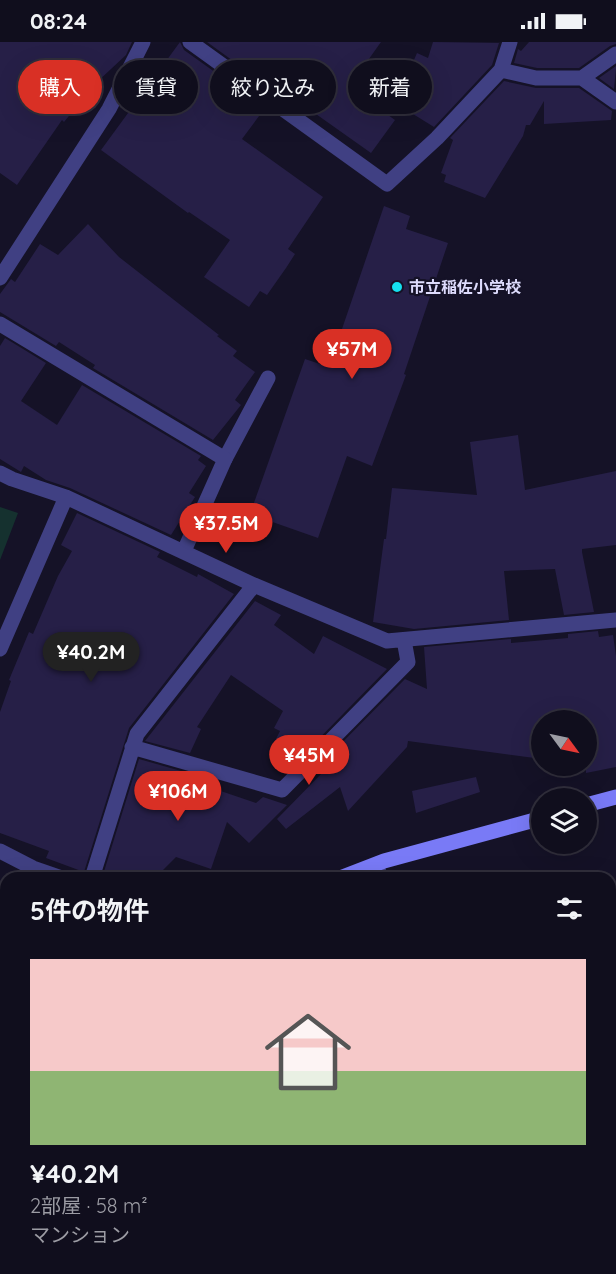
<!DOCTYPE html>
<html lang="ja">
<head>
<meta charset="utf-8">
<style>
  :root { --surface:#100e1d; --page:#191726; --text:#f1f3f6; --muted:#9c9ca4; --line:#302e3b; --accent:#d93025 }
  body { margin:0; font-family:Quicksand,"Noto Sans JP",sans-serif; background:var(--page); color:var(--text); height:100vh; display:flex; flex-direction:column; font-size:22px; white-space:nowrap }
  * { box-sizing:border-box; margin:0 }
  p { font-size:20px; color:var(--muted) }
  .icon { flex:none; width:33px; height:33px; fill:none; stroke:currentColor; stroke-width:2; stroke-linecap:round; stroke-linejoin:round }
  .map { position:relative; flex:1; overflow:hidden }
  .drawer { position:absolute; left:0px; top:830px; width:616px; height:404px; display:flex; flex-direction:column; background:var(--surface); border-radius:18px 18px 0 0; box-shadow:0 6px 24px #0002,0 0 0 2px var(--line) }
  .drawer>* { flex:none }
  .top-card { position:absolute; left:18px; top:18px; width:580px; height:54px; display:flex; gap:12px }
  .needle { width:39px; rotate:123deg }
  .tools { position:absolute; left:531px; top:668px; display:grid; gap:12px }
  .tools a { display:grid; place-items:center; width:66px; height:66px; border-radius:50%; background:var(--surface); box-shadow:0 6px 24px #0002,0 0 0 2px var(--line); font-size:30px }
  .price { position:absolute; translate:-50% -51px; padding:0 14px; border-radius:21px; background:var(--accent); color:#fff; font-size:20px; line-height:39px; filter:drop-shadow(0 2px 3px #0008) }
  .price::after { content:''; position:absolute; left:50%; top:36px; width:18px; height:14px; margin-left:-9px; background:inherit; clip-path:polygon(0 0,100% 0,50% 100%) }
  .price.selected { background:#222; color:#fff }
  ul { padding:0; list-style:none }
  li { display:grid; align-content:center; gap:12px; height:318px; padding:0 30px }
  li span { display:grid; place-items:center; height:186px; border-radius:0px; color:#555 }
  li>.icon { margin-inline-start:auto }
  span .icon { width:108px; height:108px; fill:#fffc; stroke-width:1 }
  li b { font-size:26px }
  h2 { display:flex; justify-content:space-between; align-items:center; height:72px; padding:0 30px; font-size:26px }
  .pill { padding:0 21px; border-radius:27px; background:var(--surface); box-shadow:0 6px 24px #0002,0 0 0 2px var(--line); font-size:21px; line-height:54px }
  .pill.selected { background:var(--accent); color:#fff }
  .status { display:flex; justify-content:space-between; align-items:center; height:42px; padding:0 30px; background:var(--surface); direction:ltr }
  .status svg { height:16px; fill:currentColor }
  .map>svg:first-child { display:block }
</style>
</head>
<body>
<div class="status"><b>08:24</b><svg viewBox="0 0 49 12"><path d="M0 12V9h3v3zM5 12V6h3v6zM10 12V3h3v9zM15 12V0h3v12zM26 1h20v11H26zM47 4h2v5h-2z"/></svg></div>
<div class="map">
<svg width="616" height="1232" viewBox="0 0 616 1232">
  <rect width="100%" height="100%" fill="#151227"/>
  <!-- green -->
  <path fill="#15312f" d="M0 465 18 471 0 518Z
    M616 962V1232H570L567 1227H610V967Z"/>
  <!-- building -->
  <path fill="#261f47" d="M0 0H132L126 13 96 41 64 80 62 78 17 143 0 131Z
    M180 0 184 8 265 66 242 97 323 155 288 207 295 212 286 226 267 253 260 249 249 265 204 235 230 198 189 170 188 171 101 108Z
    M207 0H381L349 45 395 78 371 111 282 48 279 52Z
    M433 0 499 1 492 23 434 85 392 59 404 41 417 11 428 16Z
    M529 0H616V2L610 4 579 26H537L514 21 518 7 521 9Z
    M616 24V27L614 47 599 36Z
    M504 39 536 46H579L612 69 611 78 544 82V59L530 83H526L523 94 485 156 444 140 446 133 441 131 453 98 450 96Z
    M384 164 410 174 406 187 448 201 404 332 406 333 372 424 347 414 318 496 250 472 305 317 329 325Z
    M88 182 119 215 219 293 217 294 237 309 233 314 255 330 235 358 241 363 213 398 93 326 95 323 59 300 56 304 0 270V252L11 237 15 240 40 202 58 213Z
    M5 296 46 321 21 359 57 383 82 343 201 414 198 418 206 424 189 451 195 455 171 493 70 446 46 438 24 424 21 430 0 417V304Z
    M518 393 525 448 616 429V503L582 507V510L594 570 564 573 555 527 504 529 509 578 414 587 373 580 384 497H386L392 446 477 453 470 400Z
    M77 471 160 510 157 515 197 535 198 532 234 552 129 686 84 830 46 816 49 809 0 791V670L11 639 9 638 29 590 33 592 58 534 72 509 61 503Z
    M255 559 281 573 274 583 314 612 323 594 387 627 300 716 274 701 280 689 274 686 283 669 231 633 197 685 201 687 190 711 145 699Z
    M598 589 599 595 613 593 616 614V725L586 731V678H542V717L408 699 407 705 348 769 340 745 286 787 277 777 324 729 318 725 405 637 427 647 424 605 511 597V601L568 596V592Z
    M139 717 181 729 180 732 207 741 206 744 256 761 263 755 287 763 249 801 227 780 211 827 176 815 155 836H102Z
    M476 735 480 750 416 771 412 749Z"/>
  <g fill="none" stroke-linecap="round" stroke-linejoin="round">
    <!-- lane -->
    <path stroke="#404083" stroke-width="15" d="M225 417 268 336
      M377 822 380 836
      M443 1227 444 1232"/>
    <!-- street -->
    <path stroke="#404083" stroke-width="15" d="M190 0 387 142 437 96 501 28 510 0
      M501 28 536 36H582L616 60
      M582 36 616 12
      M0 236 109 67 143 0
      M0 282 225 417 184 509
      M0 431 12 437 66 455 254 543 387 599 616 578
      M0 607 66 455
      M132 705 282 748 408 620 404 598
      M0 809 33 826 62 836
      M92 836 137 692 254 543"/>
    <!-- secondary -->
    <path stroke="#797af6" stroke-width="15" d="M586 763 616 755
      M340 836 384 819 542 776
      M2 1232 6 1226"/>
  </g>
  <!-- markers -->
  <circle fill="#15e0ef" stroke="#151227" stroke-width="2" cx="397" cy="245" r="6"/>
  <g text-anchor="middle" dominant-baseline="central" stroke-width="4.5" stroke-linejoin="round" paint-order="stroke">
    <!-- poi labels -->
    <g font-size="16" font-weight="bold" fill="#dddbfc" stroke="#151227" text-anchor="start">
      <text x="409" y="245">市立稲佐小学校</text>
    </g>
  </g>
</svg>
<div class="tools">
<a><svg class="needle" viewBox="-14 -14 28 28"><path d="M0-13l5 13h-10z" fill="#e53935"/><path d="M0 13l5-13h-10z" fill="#9c9ca4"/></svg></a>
<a><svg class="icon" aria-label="layers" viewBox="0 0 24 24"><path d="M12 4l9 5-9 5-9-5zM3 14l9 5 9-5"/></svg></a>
</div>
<b class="price" style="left:352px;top:338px">¥57M</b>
<b class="price" style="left:226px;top:512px">¥37.5M</b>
<b class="price selected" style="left:91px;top:641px">¥40.2M</b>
<b class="price" style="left:309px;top:744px">¥45M</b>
<b class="price" style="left:178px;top:780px">¥106M</b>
<div class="top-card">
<a class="pill selected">購入</a>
<a class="pill">賃貸</a>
<a class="pill">絞り込み</a>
<a class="pill">新着</a>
</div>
<section class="drawer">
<h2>5件の物件<svg class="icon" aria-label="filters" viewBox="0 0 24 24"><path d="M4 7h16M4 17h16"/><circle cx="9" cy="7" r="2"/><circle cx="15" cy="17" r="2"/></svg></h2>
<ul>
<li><span style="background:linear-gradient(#f6c9c9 60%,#8fb573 0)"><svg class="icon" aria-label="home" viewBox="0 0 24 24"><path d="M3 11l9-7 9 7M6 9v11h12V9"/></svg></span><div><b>¥40.2M</b><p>2部屋 · 58 m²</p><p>マンション</p></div></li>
</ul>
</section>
</div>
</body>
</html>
